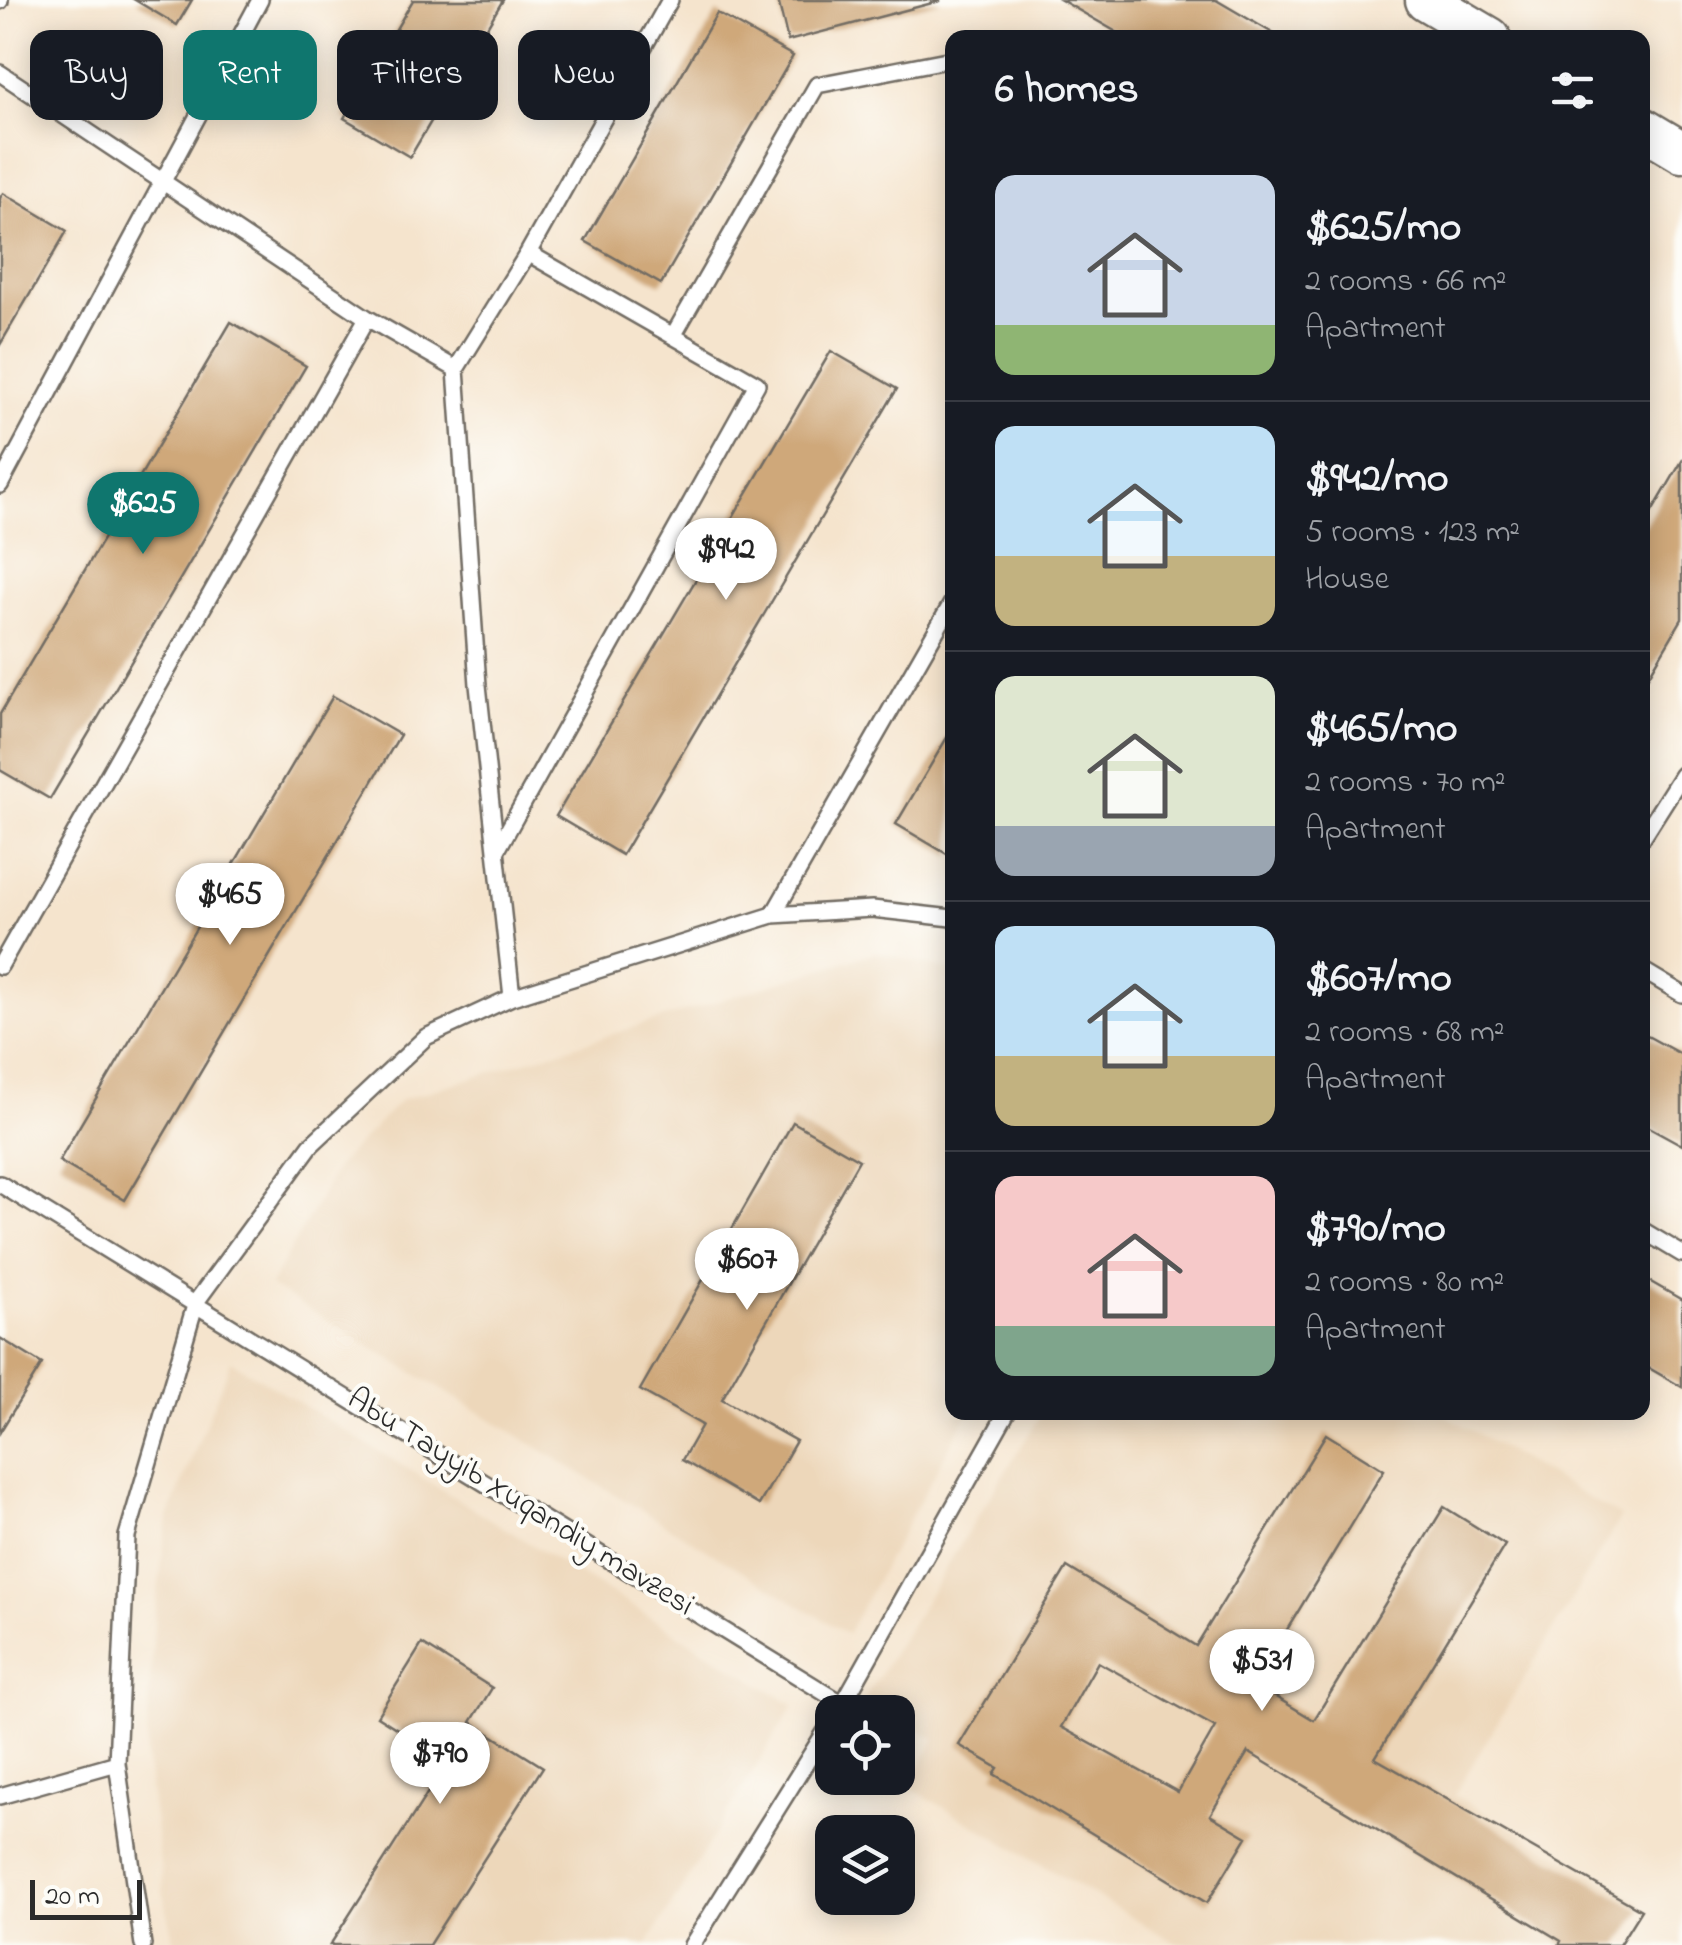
<!DOCTYPE html>
<html lang="en">
<head>
<meta charset="utf-8">
<style>
  :root { --surface:#171b24; --page:#242831; --text:#f1f3f6; --muted:#9ea1a6; --line:#363941; --accent:#0f766e }
  body { margin:0; font-family:"Indie Flower",sans-serif; background:var(--page); color:var(--text); height:100vh; display:flex; flex-direction:column; font-size:38px; white-space:nowrap }
  * { box-sizing:border-box; margin:0 }
  p { font-size:32px; color:var(--muted) }
  .icon { flex:none; width:55px; height:55px; fill:none; stroke:currentColor; stroke-width:2; stroke-linecap:round; stroke-linejoin:round }
  .map { position:relative; flex:1; overflow:hidden }
  .details { position:absolute; left:945px; top:30px; width:705px; height:1390px; display:flex; flex-direction:column; background:var(--surface); border-radius:20px; box-shadow:0 5px 25px #0003 }
  .details>* { flex:none }
  .guide { position:absolute; left:30px; top:30px; width:765px; height:90px; display:flex; gap:20px }
  .controls { position:absolute; left:815px; top:1695px; display:grid; gap:20px }
  .controls a { display:grid; place-items:center; width:100px; height:100px; border-radius:20px; background:var(--surface); box-shadow:0 5px 25px #0003; font-size:50px }
  .scale { position:absolute; left:30px; bottom:25px; width:112px; box-sizing:border-box; padding-left:10px; border:5px solid #2b2b2b; border-top:0; font-size:28px; line-height:35px; white-space:nowrap; color:#2b2b2b; -webkit-text-stroke:8px #fdfcf7; paint-order:stroke }
  .price { position:absolute; translate:-50% -85px; padding:0 22px; border-radius:35px; background:#fff; color:#222; font-size:32px; line-height:65px; filter:drop-shadow(0 2px 5px #0008) }
  .price::after { content:''; position:absolute; left:50%; top:60px; width:30px; height:22px; margin-left:-15px; background:inherit; clip-path:polygon(0 0,100% 0,50% 100%) }
  .price.current { background:var(--accent); color:#fff }
  ul { padding:0; list-style:none }
  li { display:flex; align-items:center; gap:30px; height:250px; padding:0 50px }
  li+li { border-top:2px solid var(--line) }
  li span { display:grid; place-items:center; flex:none; width:280px; height:200px; border-radius:20px; color:#555 }
  li>.icon { margin-inline-start:auto }
  span .icon { width:120px; height:120px; fill:#fffc; stroke-width:1 }
  li b { font-size:42px }
  h2 { display:flex; justify-content:space-between; align-items:center; height:120px; padding:0 50px; font-size:42px }
  .chip { padding:0 35px; border-radius:20px; background:var(--surface); box-shadow:0 5px 25px #0003; font-size:35px; line-height:90px }
  .chip.current { background:var(--accent); color:#fff }
  .map>svg:first-child { display:block }
</style>
</head>
<body>
<div class="map">
<svg width="1682" height="1945" viewBox="0 0 1682 1945">
  <rect width="100%" height="100%" fill="#fdfcf7"/>
  <filter id="ink" filterUnits="userSpaceOnUse"><feTurbulence type="fractalNoise" baseFrequency=".01" numOctaves="2"/><feDisplacementMap in="SourceGraphic" scale="20" xChannelSelector="R" yChannelSelector="G"/><feConvolveMatrix kernelMatrix="1 2 1 2 8 2 1 2 1" color-interpolation-filters="sRGB"/></filter>
  <filter id="wash" filterUnits="userSpaceOnUse"><feTurbulence type="fractalNoise" baseFrequency=".0048" numOctaves="4" result="noise"/><feDisplacementMap in="SourceGraphic" scale="40" xChannelSelector="R" yChannelSelector="G"/><feGaussianBlur stdDeviation="2.25" result="paint"/><feColorMatrix in="noise" values="0 0 0 0 0 0 0 0 0 0 0 0 0 0 0 0 0 1.4 0 .05"/><feComposite in="paint" operator="in"/></filter>
  <g filter="url(#wash)">
    <rect width="100%" height="100%" fill="#f5e4cd"/>
    <!-- built -->
    <path fill="#edd7ba" d="M876 952 952 971V1412L968 1413 847 1634 270 1286 338 1165 401 1100Z
      M231 1361 794 1705 647 1945H175L164 1896 146 1753 155 1612 168 1518Z
      M1042 1413H1441L1621 1517 1454 1795 1641 1903 1615 1945H1179L909 1787 935 1739 898 1717V1712H890L865 1698Z"/>
    <g id="blocks">
      <!-- building -->
      <path fill="#cfa87a" fill-rule="evenodd" d="M135 0H192L177 25Z
        M413 0H503L410 157 344 118Z
        M778 0H940V1L788 41Z
        M1061 0H1216L1281 38H1127Z
        M717 13 793 56 661 284 585 241Z
        M3 193 67 231 0 345V198Z
        M231 322 306 366 50 799 0 770V714Z
        M831 351 897 389 622 855 556 816Z
        M1682 461V619L1642 687V529Z
        M333 696 400 735 125 1200 59 1161Z
        M952 729V857L896 824Z
        M1642 1033 1682 1055V1145L1642 1123Z
        M793 1122 859 1160 722 1399 796 1441 759 1505 682 1460 702 1425 640 1390Z
        M1642 1277 1682 1300V1387L1642 1364Z
        M0 1338 42 1364 0 1432Z
        M1326 1434 1384 1470 1254 1684 1314 1720 1444 1507 1505 1545 1375 1758 1641 1910 1619 1945H1559L1561 1941 1248 1752 1210 1815 1247 1837 1207 1903 994 1774 998 1768 959 1745 1067 1567 1196 1646ZM1098 1662 1215 1727 1178 1792 1061 1727Z
        M422 1644 492 1688 471 1722 543 1767 429 1945H330L448 1761 377 1716Z"/>
    </g>
  </g>
  <g filter="url(#ink)">
    <use href="#blocks" fill-opacity="0" stroke="#726c64" stroke-width="2.5"/>
    <g fill="none" stroke-linecap="round" stroke-linejoin="round">
      <defs>
        <path id="service" d="M0 1V0
          M0 73 367 318 456 369 478 685 512 997
          M673 336 817 85 952 59
          M456 369 528 253 670 0
          M0 485 260 0
          M1642 838 1682 775
          M496 852 757 384 528 253
          M773 915 952 603
          M0 966 367 318
          M1642 970 1682 994
          M0 1184 843 1704
          M1642 1230 1682 1254
          M840 1709 1007 1412
          M0 1796 117 1763
          M143 1945 117 1763 127 1536 196 1302 311 1145 426 1037 512 997 773 915 872 909 952 918
          M692 1945 832 1721"/>
        <path id="tertiary" d="M1426 0 1490 38
          M1642 128 1682 152"/>
      </defs>
      <!-- service casing -->
      <use href="#service" stroke="#726c64" stroke-width="20"/>
      <!-- tertiary casing -->
      <use href="#tertiary" stroke="#726c64" stroke-width="45"/>
      <!-- service -->
      <use href="#service" stroke="#fff" stroke-width="15"/>
      <!-- tertiary -->
      <use href="#tertiary" stroke="#fff" stroke-width="40"/>
    </g>
  </g>
  <g text-anchor="middle" dominant-baseline="central" stroke-width="8" stroke-linejoin="round" paint-order="stroke">
    <!-- street labels -->
    <g font-size="32" fill="#2b2b2b" stroke="#fdfcf7">
      <text transform="translate(520 1503) rotate(32)">Abu Tayyib Xuqandiy mavzesi</text>
    </g>
  </g>
</svg>
<div class="controls">
<a><svg class="icon" aria-label="locate" viewBox="0 0 24 24"><circle cx="12" cy="12" r="6"/><path d="M12 2v4M12 18v4M2 12h4M18 12h4"/></svg></a>
<a><svg class="icon" aria-label="layers" viewBox="0 0 24 24"><path d="M12 4l9 5-9 5-9-5zM3 14l9 5 9-5"/></svg></a>
</div>
<div class="scale">20 m</div>
<b class="price current" style="left:143px;top:557px">$625</b>
<b class="price" style="left:726px;top:603px">$942</b>
<b class="price" style="left:230px;top:948px">$465</b>
<b class="price" style="left:747px;top:1313px">$607</b>
<b class="price" style="left:1262px;top:1714px">$531</b>
<b class="price" style="left:440px;top:1807px">$790</b>
<div class="guide">
<a class="chip">Buy</a>
<a class="chip current">Rent</a>
<a class="chip">Filters</a>
<a class="chip">New</a>
</div>
<section class="details">
<h2>6 homes<svg class="icon" aria-label="filters" viewBox="0 0 24 24"><path d="M4 7h16M4 17h16"/><circle cx="9" cy="7" r="2"/><circle cx="15" cy="17" r="2"/></svg></h2>
<ul>
<li><span style="background:linear-gradient(#c9d6e8 75%,#8fb573 0)"><svg class="icon" aria-label="home" viewBox="0 0 24 24"><path d="M3 11l9-7 9 7M6 9v11h12V9"/></svg></span><div><b>$625/mo</b><p>2 rooms · 66 m²</p><p>Apartment</p></div></li>
<li><span style="background:linear-gradient(#bfe0f5 65%,#c2b280 0)"><svg class="icon" aria-label="home" viewBox="0 0 24 24"><path d="M3 11l9-7 9 7M6 9v11h12V9"/></svg></span><div><b>$942/mo</b><p>5 rooms · 123 m²</p><p>House</p></div></li>
<li><span style="background:linear-gradient(#dfe7d0 75%,#9aa5b1 0)"><svg class="icon" aria-label="home" viewBox="0 0 24 24"><path d="M3 11l9-7 9 7M6 9v11h12V9"/></svg></span><div><b>$465/mo</b><p>2 rooms · 70 m²</p><p>Apartment</p></div></li>
<li><span style="background:linear-gradient(#bfe0f5 65%,#c2b280 0)"><svg class="icon" aria-label="home" viewBox="0 0 24 24"><path d="M3 11l9-7 9 7M6 9v11h12V9"/></svg></span><div><b>$607/mo</b><p>2 rooms · 68 m²</p><p>Apartment</p></div></li>
<li><span style="background:linear-gradient(#f6c9c9 75%,#7fa58c 0)"><svg class="icon" aria-label="home" viewBox="0 0 24 24"><path d="M3 11l9-7 9 7M6 9v11h12V9"/></svg></span><div><b>$790/mo</b><p>2 rooms · 80 m²</p><p>Apartment</p></div></li>
</ul>
</section>
</div>
</body>
</html>
